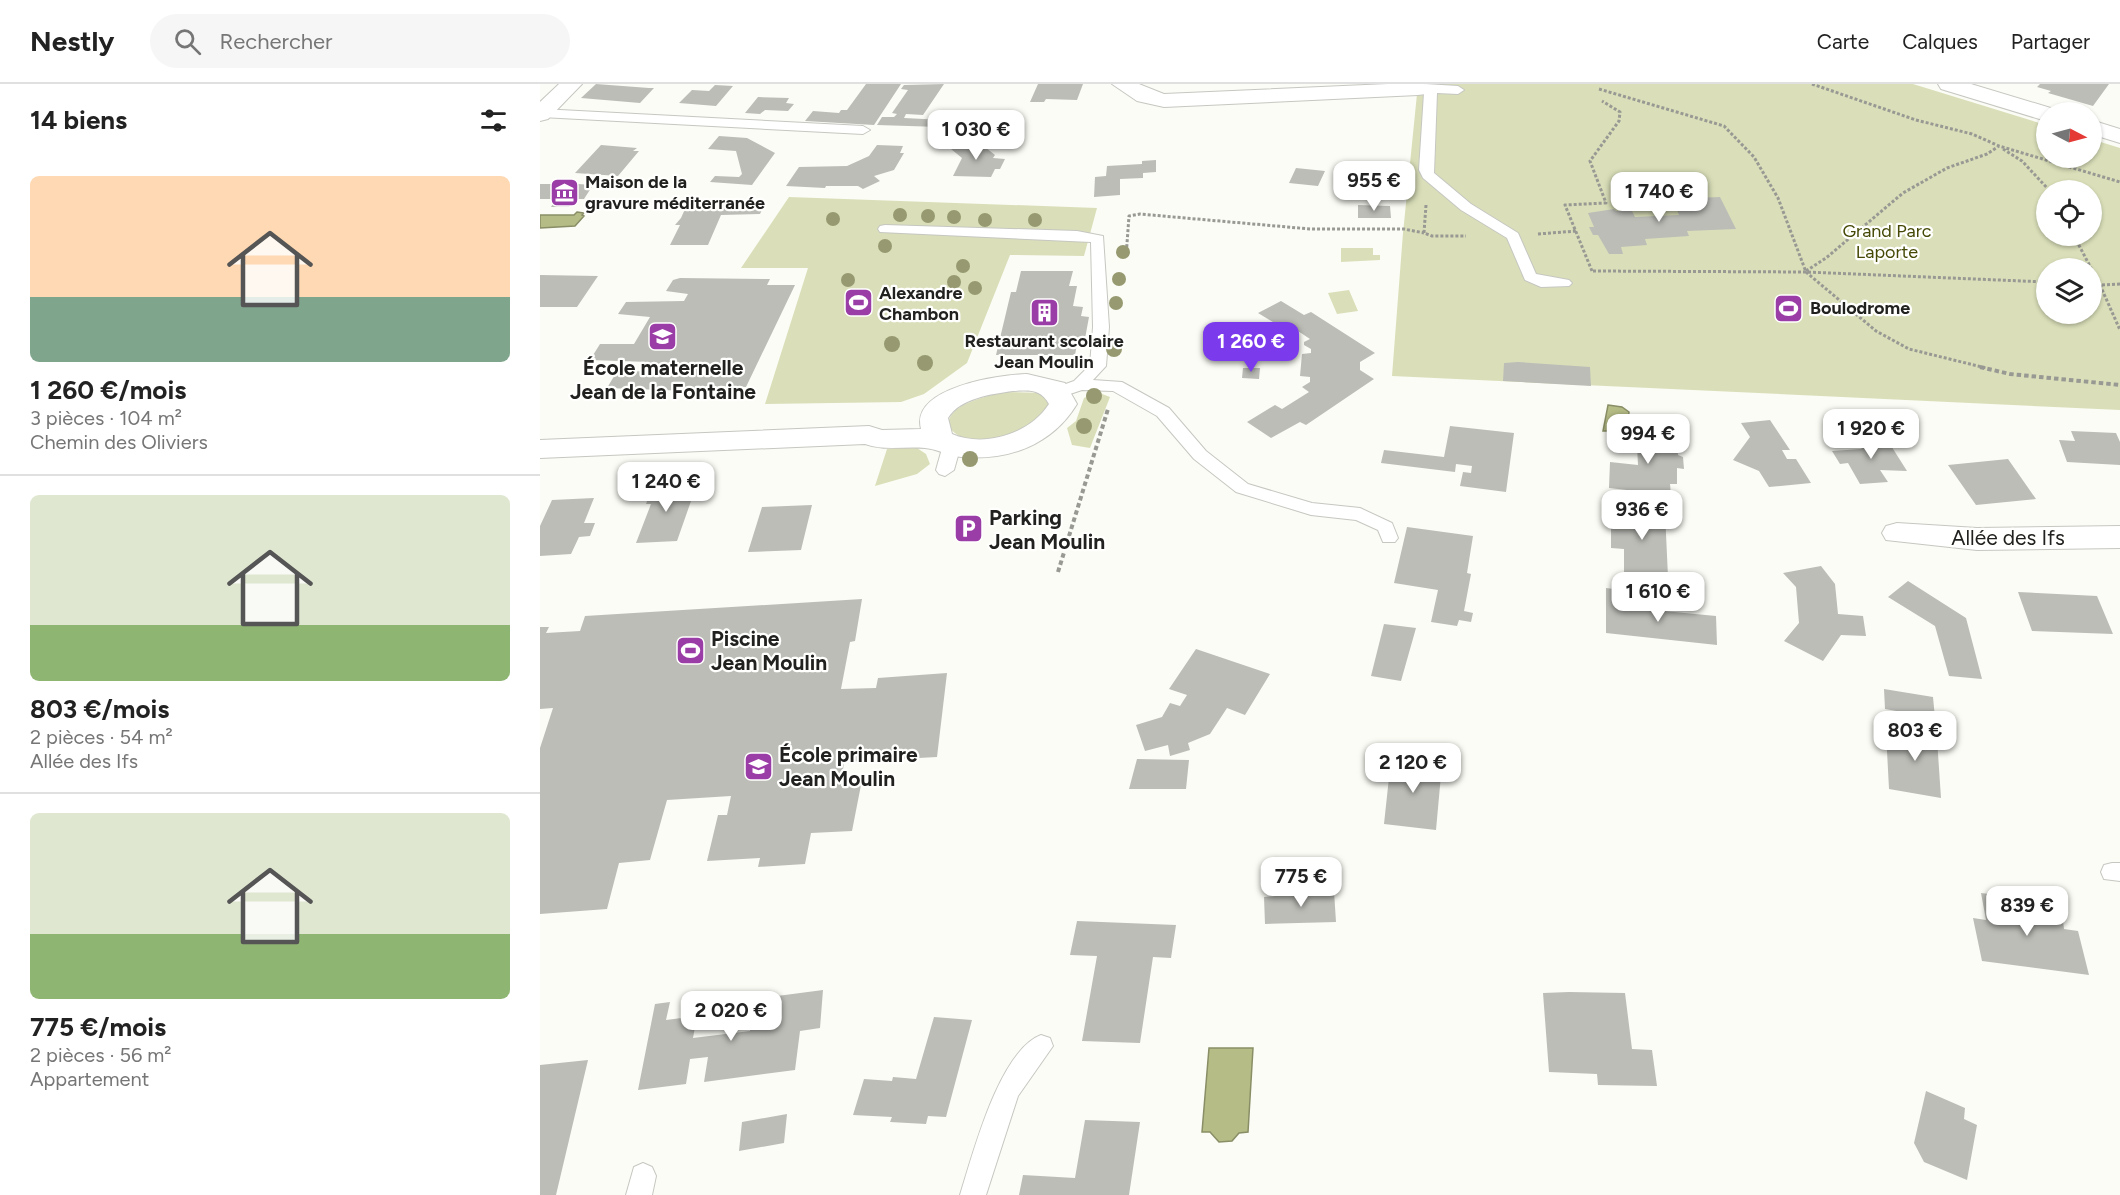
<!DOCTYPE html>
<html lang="fr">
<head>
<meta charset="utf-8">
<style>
  :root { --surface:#fff; --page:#f6f6f6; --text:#222; --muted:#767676; --line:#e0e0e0; --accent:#7c3aed }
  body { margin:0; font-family:Figtree,sans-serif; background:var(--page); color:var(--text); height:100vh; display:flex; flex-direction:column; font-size:22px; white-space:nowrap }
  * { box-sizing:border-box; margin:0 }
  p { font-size:20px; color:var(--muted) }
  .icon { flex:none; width:33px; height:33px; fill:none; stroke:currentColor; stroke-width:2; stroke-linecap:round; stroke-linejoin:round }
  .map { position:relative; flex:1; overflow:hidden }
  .details { display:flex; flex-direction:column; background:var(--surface); width:540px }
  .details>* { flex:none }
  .needle { width:39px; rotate:96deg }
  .fabs { position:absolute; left:1496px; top:18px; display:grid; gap:12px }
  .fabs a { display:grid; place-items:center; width:66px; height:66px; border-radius:50%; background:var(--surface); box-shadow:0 2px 4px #0004; font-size:30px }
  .price { position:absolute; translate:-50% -51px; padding:0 14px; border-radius:12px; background:#fff; color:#222; font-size:20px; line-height:39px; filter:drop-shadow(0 2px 3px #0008) }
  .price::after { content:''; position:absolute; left:50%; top:36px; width:18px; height:14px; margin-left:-9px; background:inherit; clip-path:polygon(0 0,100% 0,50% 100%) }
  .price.active { background:var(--accent); color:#fff }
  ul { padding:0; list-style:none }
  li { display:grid; align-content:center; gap:12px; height:318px; padding:0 30px }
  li+li { border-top:2px solid var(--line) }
  li span { display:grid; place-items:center; height:186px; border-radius:9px; color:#555 }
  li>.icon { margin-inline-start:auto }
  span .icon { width:108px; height:108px; fill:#fffc; stroke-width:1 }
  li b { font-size:26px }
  h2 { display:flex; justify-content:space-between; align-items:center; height:72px; padding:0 30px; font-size:26px }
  header { display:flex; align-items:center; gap:36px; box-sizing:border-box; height:84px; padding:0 30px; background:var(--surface); border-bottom:2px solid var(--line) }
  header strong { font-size:28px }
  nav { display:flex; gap:33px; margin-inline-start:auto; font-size:21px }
  .search { width:420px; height:54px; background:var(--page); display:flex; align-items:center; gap:15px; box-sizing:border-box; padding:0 21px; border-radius:33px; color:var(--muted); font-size:22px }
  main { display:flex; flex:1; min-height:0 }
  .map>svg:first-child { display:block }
</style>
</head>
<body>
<header>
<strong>Nestly</strong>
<div class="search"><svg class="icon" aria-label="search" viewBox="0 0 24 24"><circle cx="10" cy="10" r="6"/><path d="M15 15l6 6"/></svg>Rechercher</div>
<nav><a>Carte</a><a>Calques</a><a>Partager</a></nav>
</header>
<main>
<section class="details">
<h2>14 biens<svg class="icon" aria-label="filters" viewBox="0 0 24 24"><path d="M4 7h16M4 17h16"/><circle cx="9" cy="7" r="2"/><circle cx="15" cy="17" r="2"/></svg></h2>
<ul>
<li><span style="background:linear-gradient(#ffd9b3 65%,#7fa58c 0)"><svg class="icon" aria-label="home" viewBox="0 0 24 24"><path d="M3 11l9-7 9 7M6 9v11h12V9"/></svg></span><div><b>1 260 €/mois</b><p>3 pièces · 104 m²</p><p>Chemin des Oliviers</p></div></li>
<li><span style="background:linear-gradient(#dfe7d0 70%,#8fb573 0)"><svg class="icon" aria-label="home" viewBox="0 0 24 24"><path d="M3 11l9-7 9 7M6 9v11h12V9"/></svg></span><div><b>803 €/mois</b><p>2 pièces · 54 m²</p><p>Allée des Ifs</p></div></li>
<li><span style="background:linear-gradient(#dfe7d0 65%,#8fb573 0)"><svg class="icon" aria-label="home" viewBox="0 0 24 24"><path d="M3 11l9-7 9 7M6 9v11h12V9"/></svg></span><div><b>775 €/mois</b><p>2 pièces · 56 m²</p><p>Appartement</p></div></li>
</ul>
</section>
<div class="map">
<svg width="1580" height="1111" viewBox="0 0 1580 1111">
  <rect width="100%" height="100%" fill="#fbfcf5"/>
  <!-- green -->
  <path fill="#dadfb9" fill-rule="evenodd" d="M878 0H1373L1506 41V74H1551V55L1580 64V326L852 292 863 149ZM1506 106H1551V152H1506ZM1506 184H1551V230H1506Z
    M249 113 557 124 544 172 470 171 427 279 384 310 361 318 225 320 268 184H201Z
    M801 164H833V171H840V176L801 178Z
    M809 206 818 227 797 230 788 209Z
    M464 308 505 309 513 318C510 324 507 334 501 337 490 345 468 355 455 358 441 361 394 351 413 329 424 317 448 312 464 308Z
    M557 308 570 313 550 364 532 361 527 344 536 337 544 314Z
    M374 362 386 370 390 380 377 390 335 402 347 365Z"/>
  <!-- water -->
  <path fill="#b6bc85" stroke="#898e66" stroke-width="1.5" d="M37 128 44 129 42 131 44 132 35 142 0 144V131H34Z
    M1068 321 1082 323 1089 328 1088 336 1079 338 1080 347H1063Z
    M669 964H713L708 1048 699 1049 692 1057 679 1058 670 1048H662Z"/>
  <!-- building -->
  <path fill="#bcbdb7" d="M56 0 109 4H114L100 19 41 14Z
    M326 0H361L334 41 265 37 273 27 299 29 301 26H307Z
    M404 0 383 31 366 30 364 34 404 36 400 43 337 41 342 33H354L357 30 352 29 368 6 361 5 364 1Z
    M498 0H543L537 16 506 15 504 18H490Z
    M1500 0H1569L1553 22 1508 9 1511 7 1497 3Z
    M175 1 193 2 176 22 139 19 152 6 169 7Z
    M218 13 249 14 246 19 254 20 248 27 225 26 220 30 205 29Z
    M419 39 433 40 430 46 415 45Z
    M179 52 207 54 235 69 212 101 170 98 175 92 199 93 202 90 196 67 168 65Z
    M436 56 455 71 453 74 465 75 460 85H455L451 93 413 92 422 74 411 65Z
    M61 61 97 64 93 67H99L78 92 35 89Z
    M337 61 363 62 360 69H364L354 86 334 92 340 97 323 105 318 102H286L285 104 246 102 259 83 307 82 329 72Z
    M616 76V88L603 89V94L580 95V111L554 113 555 93 566 92 567 82 602 80V77Z
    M756 84 785 87 778 102 749 99Z
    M0 100H38L53 101 44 115H33L29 123H11L16 115H0Z
    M1180 113 1196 145 1147 147 1149 152 1105 155 1107 161 1081 163 1083 170H1069L1058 151H1053L1049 143H1054L1048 129 1074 125 1076 127H1092L1095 133 1139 131 1132 115Z
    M169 115 226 117 220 130 181 131 168 161H130L140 141H135L141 134 149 116Z
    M818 121 850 122 851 134H818Z
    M481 187H533L529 202H537L533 222 543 223 541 232 549 233 544 260H537L535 271H456L471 208H476Z
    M0 191 58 192 37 223H0Z
    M140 194 230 195 227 201H255L206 303 179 302 177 308 67 304 76 289 103 287 109 278 50 276 60 260H94L110 233 78 230 86 218 144 217 148 210 126 207 133 196Z
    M741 217 764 231 771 228 835 269 820 278V286L834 295 766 341 760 338 731 354 707 338 735 321 742 325 769 308 762 303 770 298V293L760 292 762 270 771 269V265L764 261V258L770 255 749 241 743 244 718 229Z
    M705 266H721L720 277H704Z
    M978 278 1050 283 1051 302 963 297 964 279Z
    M703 284H720L719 295 702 294Z
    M1230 336 1250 366H1242L1247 375H1256L1271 399 1229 403 1219 387 1193 376 1210 353 1201 339Z
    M910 342 974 349 966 408 920 402 923 388 931 389 932 382 916 380 915 388 841 379 844 366 904 373Z
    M1089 344 1103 346 1109 351 1110 348H1117V356L1137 358 1138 371 1143 373 1144 385 1137 384V400H1130L1131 411 1069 404 1070 378 1098 381 1097 361 1083 355 1084 347Z
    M1531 347 1576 349 1580 358V381L1527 378 1519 356 1535 357Z
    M1343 349 1367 387 1340 386 1348 398 1320 400 1308 379 1300 380 1292 367 1321 365 1326 359 1322 352Z
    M1468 375 1496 415 1436 421 1408 381Z
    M157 400 137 457 96 459 111 420H106L113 401Z
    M54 414 44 439H55L50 452 39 453 31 470 0 472V442L12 416Z
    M272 421 261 466 208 468 222 423Z
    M1081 424 1125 428 1128 493 1084 489V465L1071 464V434L1081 435Z
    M867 443 933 452 927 489 931 490 924 527 933 529 931 538 919 536 917 542 891 538 898 506 854 499Z
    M1281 482 1295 500 1298 530 1323 532 1326 552 1301 551 1283 577 1244 557 1259 539 1256 503 1243 489Z
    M1368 497 1426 534 1442 595 1409 592 1395 542 1348 513Z
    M1066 504 1082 506V523L1176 532 1177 561 1066 549Z
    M1478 508 1557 512 1573 550 1492 547Z
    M322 515 315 557 310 558 301 605 336 604 338 594 407 589 397 673 304 678 301 702 321 701 312 747 271 749 265 780 218 783 220 774 167 777 178 731H187L191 712 127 716 110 776 79 779 67 825 0 830V664L13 624 0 625V543H9L6 549 40 547 45 532Z
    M844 540 876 544 861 597 831 592Z
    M656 565 730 590 705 631 687 624 670 650 648 659 650 666 630 672 628 661 605 667 596 641 622 633 630 619 640 622 647 611 629 605Z
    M1344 605 1393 613 1395 634 1345 625Z
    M1378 637 1396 640 1401 714 1349 705 1346 648 1379 654Z
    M597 675 649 676 646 705H589Z
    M851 675 902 680 896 746 844 740Z
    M794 807 796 838 725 840 724 813Z
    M1441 809 1489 815 1491 820 1503 823 1523 837 1524 845 1538 847 1549 891 1442 877 1433 834 1446 836Z
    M537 837 636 841 631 874 613 873 600 959 542 957 557 872 530 871Z
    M283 906 280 944 260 947 255 986 164 998 168 973 150 975 146 1000 98 1006 115 920 130 918 126 936 157 932 153 954 210 947 215 915Z
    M1029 908 1085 909 1092 965 1112 966 1117 1002 1058 1001 1057 990 1009 988 1003 909Z
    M394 933 432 936 406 1033 388 1032 386 1040 350 1038 352 1033 313 1031 324 995 352 997 353 993 376 995Z
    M48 976 16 1111H0V981Z
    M1386 1007 1425 1024 1424 1035 1437 1041 1427 1096 1384 1078 1374 1059Z
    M247 1030 244 1059 199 1067 202 1038Z
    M545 1036 600 1038 589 1111H479L483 1091 535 1094Z"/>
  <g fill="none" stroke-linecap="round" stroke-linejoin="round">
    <defs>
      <path id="service" d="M885 0 918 2 924 6 918 10 897 9 894 89 931 120 978 149 996 190 1029 196 1032 199 1029 202 1001 203 985 196 967 154 921 126 883 94 879 86 884 9 873 5Z
        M1 25 323 42 330 46 323 50 1 33Z
        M345 141 537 147 563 152 569 243 566 282 553 296 582 298 629 324 666 367 708 400 772 419 820 424 852 439 858 454 855 458H843L838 446 816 436 771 431 696 408 654 375 617 332 573 307 542 306 518 314 512 313 510 309 512 305 534 297 550 281 553 243 551 158 340 148 338 145 340 142Z
        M412 356 421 361 414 386 405 392 399 390 396 386 403 361Z
        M1572 779H1580V797L1564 795 1561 788 1564 781Z
        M501 951 510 954 513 962 478 1012 446 1111H420C433 1070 459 967 501 951Z
        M103 1079 112 1083 116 1092 112 1111H86L94 1083Z"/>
      <path id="minor" d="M19 0H42L8 35 0 37V18Z
        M572 0H599L624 10 848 0H884L889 5 886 10 878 11 624 23 597 17Z
        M1398 0H1431L1514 25 1516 28H1506V37L1401 5Z
        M1551 36 1580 45V59L1551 50Z
        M487 290 525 299 537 320C512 361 469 377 421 373 408 372 398 365 385 364 365 362 344 367 325 360L0 374V356L329 342 342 346 381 345C370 303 460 291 487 290ZM473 307C489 306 501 305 509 320 490 350 444 364 412 350L408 334C420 314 452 310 473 307Z
        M1357 439 1437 444 1580 442V464L1437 466 1346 456 1342 449 1346 442Z"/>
    </defs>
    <!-- service casing -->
    <use href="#service" stroke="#c6c7c1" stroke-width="2"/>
    <!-- minor casing -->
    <use href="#minor" stroke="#c6c7c1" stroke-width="2"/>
    <!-- path-far1 -->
    <path stroke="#999994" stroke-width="3" stroke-dasharray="3 2" stroke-linecap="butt" d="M1272 0 1376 36 1432 50 1459 62 1580 98
      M1059 5 1184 42 1214 73 1238 114 1266 188 1336 247 1369 265 1446 284
      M1463 65 1482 77 1509 106
      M886 121 884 149 892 152H926
      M998 150 1037 147
      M1534 152 1560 201H1551
      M586 173 589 132 600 130 770 145H864L884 149
      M1052 187 1025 121 1066 119 1050 77 1079 37 1080 28 1062 17
      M1053 187 1266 188 1506 198
      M1266 187 1286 174 1363 109 1407 84 1447 70 1459 62
      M1580 200 1560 201 1580 246"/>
    <!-- path -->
    <path stroke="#999994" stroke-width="4" stroke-dasharray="4.5 3" stroke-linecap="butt" d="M1440 283 1470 290 1580 301
      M518 488 568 325"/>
    <!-- service -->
    <use href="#service" fill="#fff" fill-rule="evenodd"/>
    <!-- minor -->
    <use href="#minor" fill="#fff" fill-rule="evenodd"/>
  </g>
  <!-- trees -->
  <g fill="#979a71">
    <circle cx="360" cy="131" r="7"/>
    <circle cx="388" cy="132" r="7"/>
    <circle cx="414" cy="133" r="7"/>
    <circle cx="293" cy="135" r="7"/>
    <circle cx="445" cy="136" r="7"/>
    <circle cx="495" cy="136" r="7"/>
    <circle cx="345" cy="162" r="7"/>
    <circle cx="583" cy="168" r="7"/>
    <circle cx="423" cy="182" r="7"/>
    <circle cx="579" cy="195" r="7"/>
    <circle cx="308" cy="196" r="7"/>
    <circle cx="414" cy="198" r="7"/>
    <circle cx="435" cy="204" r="7"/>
    <circle cx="576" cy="219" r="7"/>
    <circle cx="352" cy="260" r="8"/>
    <circle cx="574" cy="265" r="8"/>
    <circle cx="385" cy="279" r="8"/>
    <circle cx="554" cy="312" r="8"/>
    <circle cx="544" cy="342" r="8"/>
    <circle cx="430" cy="375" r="8"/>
  </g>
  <!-- icons -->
  <defs>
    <symbol id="museum-square" viewBox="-11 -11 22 22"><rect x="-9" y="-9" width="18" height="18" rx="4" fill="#9b3da6" stroke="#fffffe"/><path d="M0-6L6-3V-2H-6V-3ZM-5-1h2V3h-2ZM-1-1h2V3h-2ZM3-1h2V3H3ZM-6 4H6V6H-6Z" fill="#fff"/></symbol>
    <symbol id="stadium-square" viewBox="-11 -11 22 22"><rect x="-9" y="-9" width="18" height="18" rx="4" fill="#9b3da6" stroke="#fffffe"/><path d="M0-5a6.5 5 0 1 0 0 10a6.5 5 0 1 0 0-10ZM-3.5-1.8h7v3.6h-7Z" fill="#fff"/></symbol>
    <symbol id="building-square" viewBox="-11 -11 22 22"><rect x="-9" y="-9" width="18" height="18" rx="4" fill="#9b3da6" stroke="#fffffe"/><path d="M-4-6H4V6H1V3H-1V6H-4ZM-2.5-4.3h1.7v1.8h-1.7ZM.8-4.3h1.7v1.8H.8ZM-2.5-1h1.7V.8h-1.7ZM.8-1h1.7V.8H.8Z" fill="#fff"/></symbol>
    <symbol id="school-square" viewBox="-11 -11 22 22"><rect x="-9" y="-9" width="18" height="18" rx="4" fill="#9b3da6" stroke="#fffffe"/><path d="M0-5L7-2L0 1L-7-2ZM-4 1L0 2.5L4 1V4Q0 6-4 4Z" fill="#fff"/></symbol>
    <symbol id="parking-square" viewBox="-11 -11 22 22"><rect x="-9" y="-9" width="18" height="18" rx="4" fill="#9b3da6" stroke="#fffffe"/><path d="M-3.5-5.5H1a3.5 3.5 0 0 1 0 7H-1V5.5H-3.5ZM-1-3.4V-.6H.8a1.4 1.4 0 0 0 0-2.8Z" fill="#fff"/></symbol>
  </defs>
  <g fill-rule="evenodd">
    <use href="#museum-square" x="8" y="92" width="33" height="33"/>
    <use href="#stadium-square" x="302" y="202" width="33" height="33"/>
    <use href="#stadium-square" x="1232" y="208" width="33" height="33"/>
    <use href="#building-square" x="488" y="212" width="33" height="33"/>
    <use href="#school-square" x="106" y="236" width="33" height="33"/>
    <use href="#parking-square" x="412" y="428" width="33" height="33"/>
    <use href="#stadium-square" x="134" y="550" width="33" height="33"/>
    <use href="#school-square" x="202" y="666" width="33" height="33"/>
  </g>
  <g text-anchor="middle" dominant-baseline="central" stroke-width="4.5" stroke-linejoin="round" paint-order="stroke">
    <!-- far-poi labels -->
    <g font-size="18" font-weight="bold" fill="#21211f" stroke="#fffffe" text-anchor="start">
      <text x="45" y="98">Maison de la<tspan x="45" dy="21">gravure méditerranée</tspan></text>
      <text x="339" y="209">Alexandre<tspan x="339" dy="21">Chambon</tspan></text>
      <text x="1270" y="224">Boulodrome</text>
      <text x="504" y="257" text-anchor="middle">Restaurant scolaire<tspan x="504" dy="21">Jean Moulin</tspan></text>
    </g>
    <!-- far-park labels -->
    <g font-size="18" fill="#454905" stroke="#fffffe">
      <text x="1347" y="147">Grand Parc<tspan x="1347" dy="21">Laporte</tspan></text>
    </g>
    <!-- poi labels -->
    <g font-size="21" font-weight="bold" fill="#21211f" stroke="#fffffe" text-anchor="start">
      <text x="123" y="283" text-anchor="middle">École maternelle<tspan x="123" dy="24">Jean de la Fontaine</tspan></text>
      <text x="449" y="433">Parking<tspan x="449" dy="24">Jean Moulin</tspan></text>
      <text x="171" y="554">Piscine<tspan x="171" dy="24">Jean Moulin</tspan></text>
      <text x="239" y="670">École primaire<tspan x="239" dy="24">Jean Moulin</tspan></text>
    </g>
    <!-- street labels -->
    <g font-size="21" fill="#21211f" stroke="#fffffe">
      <text x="1468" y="453">Allée des Ifs</text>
    </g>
  </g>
</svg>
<div class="fabs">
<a><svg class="needle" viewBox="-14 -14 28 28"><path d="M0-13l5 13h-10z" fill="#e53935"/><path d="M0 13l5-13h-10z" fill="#767676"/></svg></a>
<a><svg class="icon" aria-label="locate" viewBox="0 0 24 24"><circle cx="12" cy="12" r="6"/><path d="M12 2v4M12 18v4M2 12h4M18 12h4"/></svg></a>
<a><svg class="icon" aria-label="layers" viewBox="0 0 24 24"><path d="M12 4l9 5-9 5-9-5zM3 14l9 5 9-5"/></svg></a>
</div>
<b class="price" style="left:436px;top:77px">1 030 €</b>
<b class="price" style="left:834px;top:128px">955 €</b>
<b class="price" style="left:1119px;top:139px">1 740 €</b>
<b class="price active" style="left:711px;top:289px">1 260 €</b>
<b class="price" style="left:1331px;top:376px">1 920 €</b>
<b class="price" style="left:1108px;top:381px">994 €</b>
<b class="price" style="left:126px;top:429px">1 240 €</b>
<b class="price" style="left:1102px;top:457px">936 €</b>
<b class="price" style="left:1118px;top:539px">1 610 €</b>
<b class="price" style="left:1375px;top:678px">803 €</b>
<b class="price" style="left:873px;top:710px">2 120 €</b>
<b class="price" style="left:761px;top:824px">775 €</b>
<b class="price" style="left:1487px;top:853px">839 €</b>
<b class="price" style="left:191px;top:958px">2 020 €</b>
</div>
</main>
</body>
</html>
